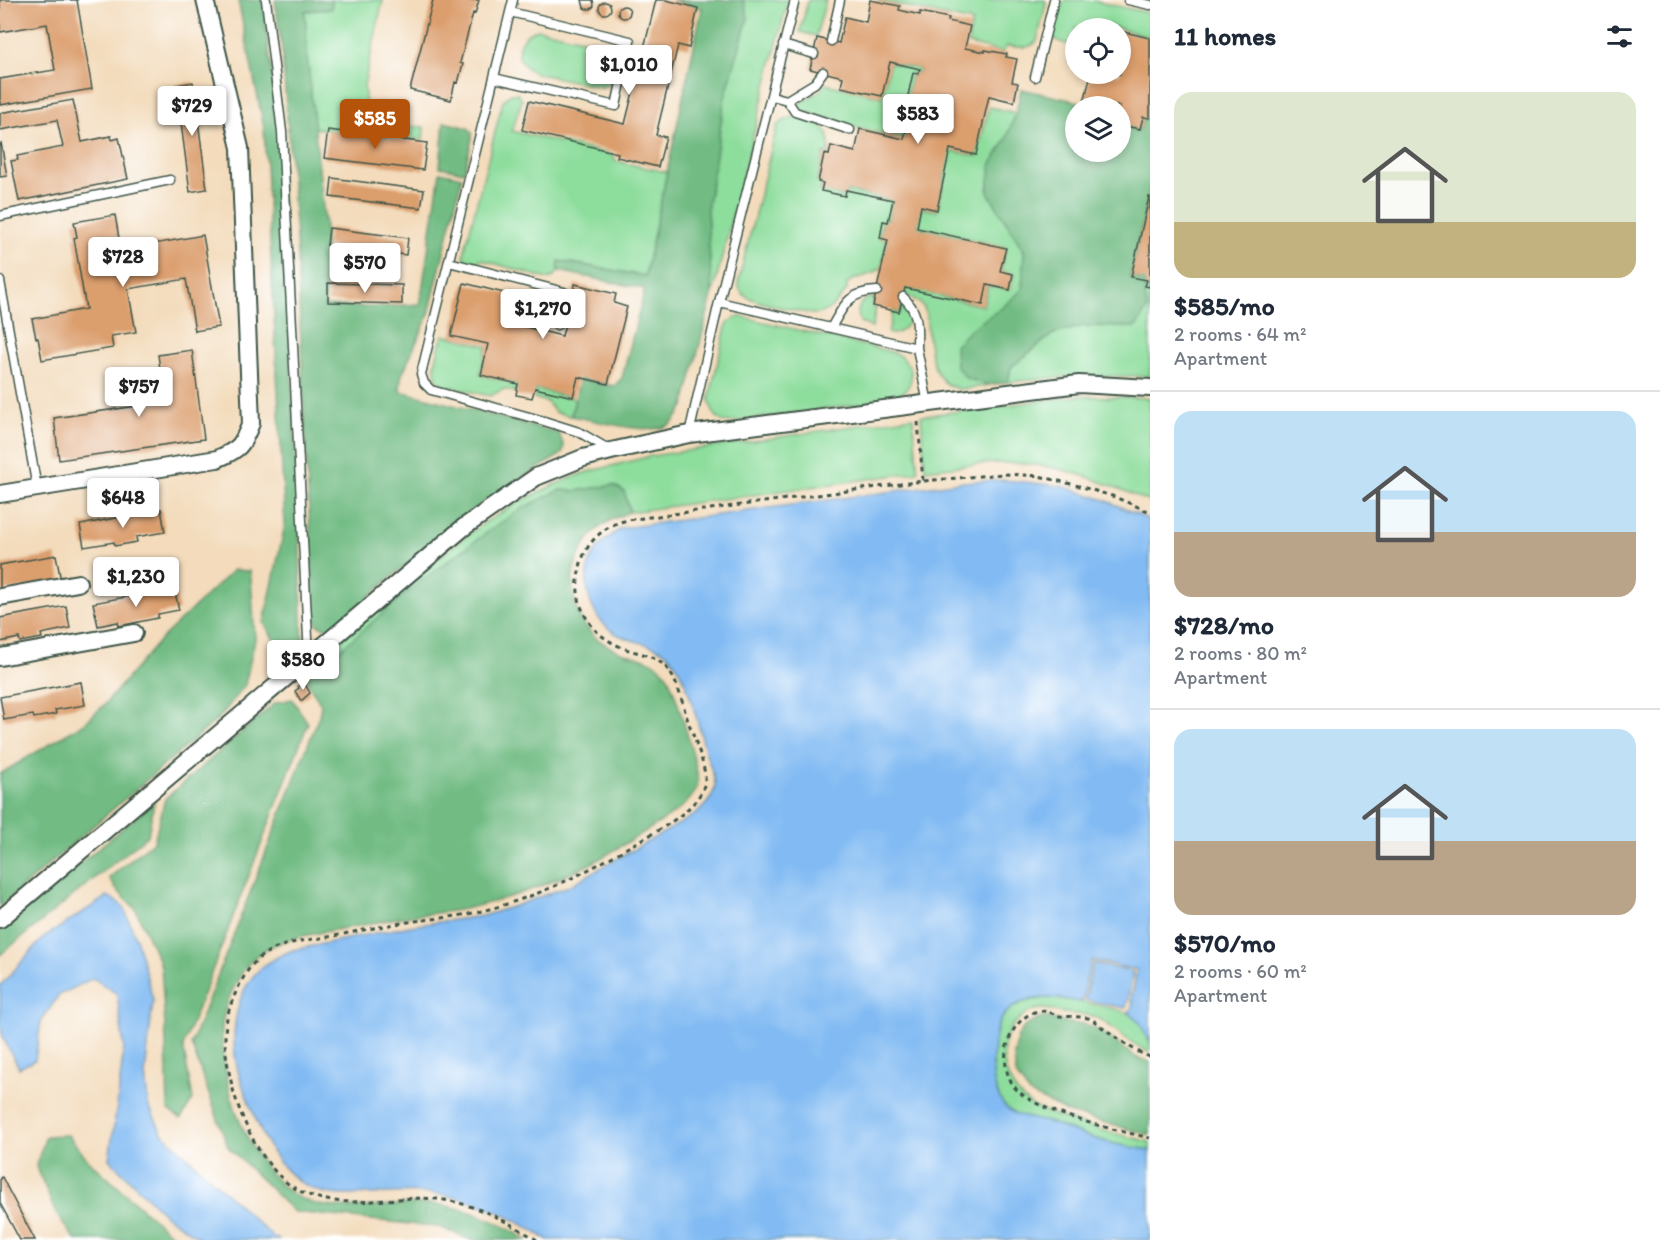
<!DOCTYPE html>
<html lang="en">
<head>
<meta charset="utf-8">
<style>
  :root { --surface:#fff; --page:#f6f6f7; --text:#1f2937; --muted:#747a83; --line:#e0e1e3; --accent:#b45309 }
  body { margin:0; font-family:Itim,sans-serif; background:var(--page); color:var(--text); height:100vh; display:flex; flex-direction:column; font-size:22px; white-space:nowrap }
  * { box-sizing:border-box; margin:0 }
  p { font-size:20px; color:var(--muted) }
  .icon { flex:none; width:33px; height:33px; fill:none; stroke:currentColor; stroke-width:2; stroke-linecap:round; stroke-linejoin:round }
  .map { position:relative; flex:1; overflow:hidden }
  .details { display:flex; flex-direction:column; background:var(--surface); width:510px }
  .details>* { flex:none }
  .buttons { position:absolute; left:1065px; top:18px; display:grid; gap:12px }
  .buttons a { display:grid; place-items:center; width:66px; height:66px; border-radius:50%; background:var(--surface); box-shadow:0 3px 9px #0003; font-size:30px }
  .price { position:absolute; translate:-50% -51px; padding:0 14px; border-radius:6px; background:#fff; color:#222; font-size:20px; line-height:39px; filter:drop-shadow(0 2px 3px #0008) }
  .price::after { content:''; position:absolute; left:50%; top:36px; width:18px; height:14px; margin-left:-9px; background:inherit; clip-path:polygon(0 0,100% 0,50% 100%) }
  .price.current { background:var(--accent); color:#fff }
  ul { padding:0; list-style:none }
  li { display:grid; align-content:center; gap:12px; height:318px; padding:0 24px }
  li+li { border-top:2px solid var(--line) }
  li span { display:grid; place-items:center; height:186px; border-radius:18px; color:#555 }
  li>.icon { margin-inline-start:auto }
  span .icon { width:108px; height:108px; fill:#fffc; stroke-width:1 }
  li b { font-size:26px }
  h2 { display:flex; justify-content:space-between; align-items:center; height:72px; padding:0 24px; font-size:26px }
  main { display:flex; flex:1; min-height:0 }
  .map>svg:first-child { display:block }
</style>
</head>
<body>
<main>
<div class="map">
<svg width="1150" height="1240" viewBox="0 0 1150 1240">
  <rect width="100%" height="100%" fill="#fff"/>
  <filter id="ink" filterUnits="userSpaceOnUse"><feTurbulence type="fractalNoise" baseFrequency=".0167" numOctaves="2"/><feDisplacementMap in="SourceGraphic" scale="12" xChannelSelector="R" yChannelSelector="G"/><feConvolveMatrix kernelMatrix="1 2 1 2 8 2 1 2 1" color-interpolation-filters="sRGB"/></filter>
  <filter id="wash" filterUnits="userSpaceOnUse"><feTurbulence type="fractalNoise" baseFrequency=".008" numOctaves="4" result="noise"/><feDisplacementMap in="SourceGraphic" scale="24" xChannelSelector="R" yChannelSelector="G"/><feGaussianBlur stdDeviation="1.35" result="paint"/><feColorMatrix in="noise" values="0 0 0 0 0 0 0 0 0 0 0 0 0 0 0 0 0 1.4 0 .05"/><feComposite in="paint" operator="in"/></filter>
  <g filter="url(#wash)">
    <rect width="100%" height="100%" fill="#f3dbbb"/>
    <!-- green -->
    <path fill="#8ddd9c" stroke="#568d68" stroke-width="1.5" d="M332 0H383L364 85 366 106 374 120 379 124 396 126 424 127 423 140 314 128 307 54 305 11 331 9Z
      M740 0H788L712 296 707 210 725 97 748 18 744 2Z
      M808 0H826L816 36 800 32Z
      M877 0H1045L1046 4 1037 41C1030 50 1018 47 1007 46L1003 52 968 44 972 22Z
      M1065 0H1089L1150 13V37L1104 24 1102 28H1076L1075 46C1069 44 1056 43 1053 37 1050 30 1059 5 1065 0Z
      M538 29 604 44C627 54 626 80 601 87L535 73C512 62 513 37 538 29Z
      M890 63 919 69 918 73 912 72 904 109 910 111 903 138 860 129 799 110V103L819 92 826 84 882 97Z
      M517 93 522 100 512 131 614 155 615 161 667 172 645 276 560 261 558 271 554 277 547 279 480 259 478 266 465 261 464 253 503 101 509 95Z
      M989 107 1016 113 1006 140 991 165 988 192 1024 251 1022 290 1003 307 966 378 989 385C978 387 965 391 955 388 933 381 931 355 928 336 927 327 928 316 924 308 920 301 912 298 905 294L906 288 983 306 988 286 1010 290 1014 274 1001 271 1006 247 918 227 922 208 937 211 951 151 977 156Z
      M792 117C817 119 834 126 828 154L824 153 817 182 822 183 820 191 845 197 847 191 892 201 888 220H883L879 238 887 240 881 270 878 269 876 272 852 280 847 284V290C838 301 829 314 813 314 798 311 749 303 741 292 739 288 739 287 738 283L777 126 780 123Z
      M1144 287 1150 289V376H1076L1008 382 1011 367 1053 334 1083 326 1136 327 1147 309Z
      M874 297 872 307 876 308 872 328 860 322C855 309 860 299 874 297Z
      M902 305 906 309 910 319C907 327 897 337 888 333L893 311 900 313Z
      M737 317H743L892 352C919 363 917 391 890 400L730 422 722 421 717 417 713 412 709 399 726 327 728 323Z
      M443 335 487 346 480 375 517 384 515 392 504 389 490 396 443 385C427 374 439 351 443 335Z
      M536 389 575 399 571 416 555 412 547 402 534 398Z
      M1078 396 1150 398V502C1113 486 1076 470 1036 465 999 460 961 466 925 470L921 416Z
      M913 417 918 472 630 512 624 492 613 485 575 491 560 490 523 508 489 531 417 584 335 654 313 666 303 674 302 672 456 544 484 523 519 502 556 484 584 473 651 456Z
      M1046 998C1065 999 1128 1007 1140 1021 1145 1027 1145 1036 1150 1042V1053C1139 1047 1129 1041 1119 1033 1112 1028 1105 1021 1097 1018 1086 1013 1076 1015 1065 1013 1058 1012 1050 1009 1043 1009 1036 1009 1031 1011 1026 1014 992 1034 1000 1082 1028 1103 1034 1107 1042 1110 1049 1113 1081 1126 1116 1134 1150 1142V1150C1124 1147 1099 1141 1074 1132 1067 1129 1060 1126 1052 1123 1038 1119 1021 1119 1009 1110 1002 1105 997 1094 995 1086 990 1071 994 1026 1004 1015 1016 1002 1030 1000 1046 998Z"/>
    <!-- forest -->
    <path fill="#72bc84" stroke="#487c5c" stroke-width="1.5" d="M238 0H263L279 132 299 521 303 649 287 662 264 623 285 525 264 128Z
      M275 0H332L331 9 305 11 307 54 325 226V306L380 307 420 304 440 172 462 177 429 314 401 377 400 391 559 433 564 447 562 454 505 488 456 521 335 626 325 628 318 625 314 616 296 237 282 50Z
      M672 0H740L744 2 748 18 725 97 707 210 712 296 684 406C680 412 676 421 669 425 651 436 592 420 571 416L580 379 614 386 622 378 645 289 558 271 559 261 645 276 702 8Z
      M1021 89 1097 106H1076V152H1120L1121 126 1140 130 1144 118 1150 119V190L1130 277 1145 281 1144 287 1147 309 1136 327 1083 326 1053 334 1011 367 1008 382 989 385 966 378 956 366 955 345 972 328 1003 307 1022 290 1024 251 988 192 991 165 1006 140 1016 113Z
      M444 122 468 128 472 132V139L464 172 440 167Z
      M613 485 624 491 630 512C603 521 588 533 577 560 567 584 574 617 593 635 599 642 609 646 616 650 632 657 653 657 665 672 673 682 699 770 698 782 698 790 690 800 684 805 673 816 647 830 633 839 619 847 606 856 592 863 552 883 508 900 464 909 447 912 428 914 410 916 395 918 379 922 363 925 333 931 284 935 259 954 251 960 243 970 238 980 217 1016 220 1038 227 1078 234 1118 258 1170 293 1194 330 1219 390 1201 433 1204 466 1207 500 1222 527 1240H471L439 1227 294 1212 228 1147 191 1044 319 716 321 705 303 674 313 666 335 654 417 584 489 531 523 508 560 490 575 491Z
      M233 570 250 571 251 579 255 639 245 685 220 717 0 906V774L85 723 105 704 161 639Z
      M292 699 308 723 183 1046 193 1099 181 1119 168 1110 166 1041 161 966 135 908 116 889 109 878 154 841 165 799 275 703Z
      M154 802 148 835 0 955V930Z
      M1043 1017 1074 1024H1085L1100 1031 1137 1058 1150 1062V1135L1069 1113 1030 1094 1016 1075 1014 1055 1018 1036 1025 1026Z
      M68 1135 88 1160 168 1232 181 1240H75L55 1212 36 1165 46 1136Z"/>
    <!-- water -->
    <path fill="#82bbf3" stroke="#507c94" stroke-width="1.5" d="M1005 480 1062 486 1105 500 1150 520V1042C1139 1028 1147 1025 1128 1013V1011H1131L1133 1001 1131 1000 1137 970 1091 960 1082 1002C1060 999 1039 994 1018 1004 1011 1008 1003 1015 999 1023 993 1034 991 1074 995 1086 997 1094 1002 1105 1009 1110 1021 1119 1039 1119 1053 1124 1060 1126 1067 1130 1074 1132 1099 1141 1124 1147 1150 1150V1240H548C511 1216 472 1196 426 1193 399 1191 371 1195 344 1195 293 1195 269 1154 253 1112 240 1081 231 1058 235 1024 240 984 257 964 293 950L410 926 482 916 515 906 569 886 695 815C703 808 715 797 715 785 715 776 709 763 706 754 699 728 688 675 669 656 656 642 633 644 615 633 589 617 578 579 595 552 602 542 611 535 622 528L961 482Z
      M108 896 123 906 137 941 153 1000 145 1074 148 1104 162 1133 272 1236 280 1240H202L166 1216 109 1159 117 1106 124 1047 117 994 93 978 59 995 41 1021 35 1060 19 1068 3 1038 0 1023V986L43 938Z
      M1093 963 1133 972 1126 1008 1085 1000Z"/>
    <g id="blocks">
      <!-- building -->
      <path fill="#db9e6d" d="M0 0H77L92 89 0 105V79L55 70 47 24 0 32Z
        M433 0H479L475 14 473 13 460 63 463 64 458 83 455 82 451 100 410 90Z
        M582 0H593L594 6 591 9H587L584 8Z
        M656 0H666L698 8 689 48 678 45 656 135 666 137 658 167 617 157 618 153 522 130 529 101 625 124Z
        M870 0 900 6 899 10 920 15V12L949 18 948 21 970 26 965 48 985 52V50L1007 54 1006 57 1017 59 1012 82 1018 83 1014 102 989 96 976 155 950 149 937 210 921 206 917 228 1006 248 1000 271 1013 274 1010 290 987 285 983 305 905 288 899 312 873 306 888 240 880 238 883 221 888 222 893 200 846 190 845 196 821 191 823 183 818 182 824 154 829 155 831 146 855 152 860 129 904 139 910 110 905 109 913 73 918 74 920 69 890 62 882 96 841 87 843 77 810 69 817 38 839 43 845 17 866 22Z
        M599 8a6 6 0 1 1 12 0a6 6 0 1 1-12 0Z
        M618 12a6 6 0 1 1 12 0a6 6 0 1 1-12 0Z
        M1120 31 1150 38V118L1143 117 1140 129 1120 125V106H1102L1084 102 1091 74H1120Z
        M193 82 207 189 190 192 176 85Z
        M73 100 82 142 111 136 112 140 119 138 128 179 19 201 11 161 18 160 17 156 63 147 57 120 0 130V113Z
        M328 130 427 143 423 170 324 158Z
        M1 143 7 176 0 177V144Z
        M332 178 424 190 421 208 330 197Z
        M1149 197H1150V287L1145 286 1147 280 1131 277Z
        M115 215 121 250 203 235 219 327 195 331 186 279 128 289 136 332 111 336 113 348 42 360 38 338H36L32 319 86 309 74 238 77 237 74 222Z
        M329 228 408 238 406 255 327 245Z
        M328 283 402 285V304L328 302Z
        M464 283 512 295 505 322 562 336 575 284 616 294 614 303 627 307 608 384 578 377 573 397 535 388 532 398 516 395 518 384 481 375 488 344 451 336Z
        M192 350 204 439 59 460 54 418 165 402 158 355Z
        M161 509 165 532 136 537 137 542 115 546 114 542 84 547 80 525Z
        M56 555 61 581 0 592V565Z
        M174 588 179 610 158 614V618L119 626 118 622 98 626 93 603Z
        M66 606 70 628 41 634 42 638 20 642 19 638 0 642V618Z
        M81 682 85 705 55 710 56 714 34 718 33 715 4 720 0 697Z
        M304 682 310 693 301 701 295 691 299 688 298 686Z
        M2 1177 9 1191 35 1240H20L0 1203V1178Z"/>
    </g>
  </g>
  <g filter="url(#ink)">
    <use href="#blocks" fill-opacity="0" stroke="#3f5548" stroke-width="1.5"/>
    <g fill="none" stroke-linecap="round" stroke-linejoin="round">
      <defs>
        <path id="lane" d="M266 0 282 132 309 657
          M513 0 421 374 424 383 431 390 544 421 579 432 610 450
          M1128 0 1150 5
          M831 41 840 0
          M783 45 814 54
          M1035 77 1054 0
          M494 78 616 106 630 41 510 12
          M772 96 787 100 815 83 823 72
          M787 100 795 112 850 130
          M0 216 170 180
          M449 262 564 292 557 325
          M0 281 37 488
          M903 297C920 313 917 326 917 348
          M719 302 917 348 928 404
          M831 328C844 305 848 292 877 291
          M689 434 719 302 795 0"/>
        <path id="street" d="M0 494 217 459C240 449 242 446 251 423L240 148 205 0
          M0 597 78 583
          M0 657 134 633
          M0 919 464 527 536 477 583 458 611 451 689 434 1079 384 1150 388"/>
      </defs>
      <!-- lane casing -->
      <use href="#lane" stroke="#3f5548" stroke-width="11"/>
      <!-- street casing -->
      <use href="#street" stroke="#3f5548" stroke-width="20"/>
      <!-- path -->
      <path stroke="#3f5548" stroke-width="3" stroke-dasharray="4.5 4.5" stroke-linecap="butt" d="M918 422 923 481
        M1150 1057C1133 1051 1118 1038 1103 1028 1098 1024 1094 1020 1088 1018 1079 1016 1070 1017 1060 1016 1055 1015 1049 1011 1043 1011 1042 1011 1034 1012 1034 1012 1005 1024 996 1068 1017 1090 1041 1114 1116 1130 1150 1138
        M537 1240C507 1221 474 1203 437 1199 389 1194 341 1214 296 1189 263 1170 239 1117 231 1081 223 1046 221 1021 238 988 243 978 248 968 257 960 276 942 309 940 334 936 358 931 383 926 408 922 428 919 448 918 468 914 526 902 575 879 625 849 649 835 702 811 705 780 706 766 693 735 688 721 682 703 678 679 664 665 650 653 637 654 621 647 583 631 569 595 583 557 588 543 601 530 615 524 621 521 629 520 635 519L923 481 1003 474 1039 476 1079 486 1112 496 1150 512"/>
      <!-- lane -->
      <use href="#lane" stroke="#fff" stroke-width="8"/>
      <!-- street -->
      <use href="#street" stroke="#fff" stroke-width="16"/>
    </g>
  </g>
</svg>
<div class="buttons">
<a><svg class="icon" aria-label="locate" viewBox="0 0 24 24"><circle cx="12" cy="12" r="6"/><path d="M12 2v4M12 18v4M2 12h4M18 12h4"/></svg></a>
<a><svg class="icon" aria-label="layers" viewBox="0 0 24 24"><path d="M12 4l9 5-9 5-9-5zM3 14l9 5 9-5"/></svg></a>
</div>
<b class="price" style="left:629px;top:96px">$1,010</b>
<b class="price" style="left:192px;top:137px">$729</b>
<b class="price" style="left:918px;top:145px">$583</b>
<b class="price current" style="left:375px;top:150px">$585</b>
<b class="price" style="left:123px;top:288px">$728</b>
<b class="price" style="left:365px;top:294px">$570</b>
<b class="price" style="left:543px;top:340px">$1,270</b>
<b class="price" style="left:139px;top:418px">$757</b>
<b class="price" style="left:123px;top:529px">$648</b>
<b class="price" style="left:136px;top:608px">$1,230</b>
<b class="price" style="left:303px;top:691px">$580</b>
</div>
<section class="details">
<h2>11 homes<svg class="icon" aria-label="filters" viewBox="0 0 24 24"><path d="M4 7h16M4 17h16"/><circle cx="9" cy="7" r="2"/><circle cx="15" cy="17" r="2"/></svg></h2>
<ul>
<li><span style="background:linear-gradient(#dfe7d0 70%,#c2b280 0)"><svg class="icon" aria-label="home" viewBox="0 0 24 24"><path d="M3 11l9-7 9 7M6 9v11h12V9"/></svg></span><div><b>$585/mo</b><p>2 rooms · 64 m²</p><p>Apartment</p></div></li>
<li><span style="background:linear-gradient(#bfe0f5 65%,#b9a48a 0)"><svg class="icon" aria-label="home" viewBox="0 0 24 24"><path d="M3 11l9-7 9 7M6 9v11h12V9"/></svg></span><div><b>$728/mo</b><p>2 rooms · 80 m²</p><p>Apartment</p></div></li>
<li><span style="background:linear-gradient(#bfe0f5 60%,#b9a48a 0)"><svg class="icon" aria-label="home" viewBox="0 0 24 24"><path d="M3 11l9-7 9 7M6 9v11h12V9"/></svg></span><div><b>$570/mo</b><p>2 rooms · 60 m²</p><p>Apartment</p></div></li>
</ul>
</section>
</main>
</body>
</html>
